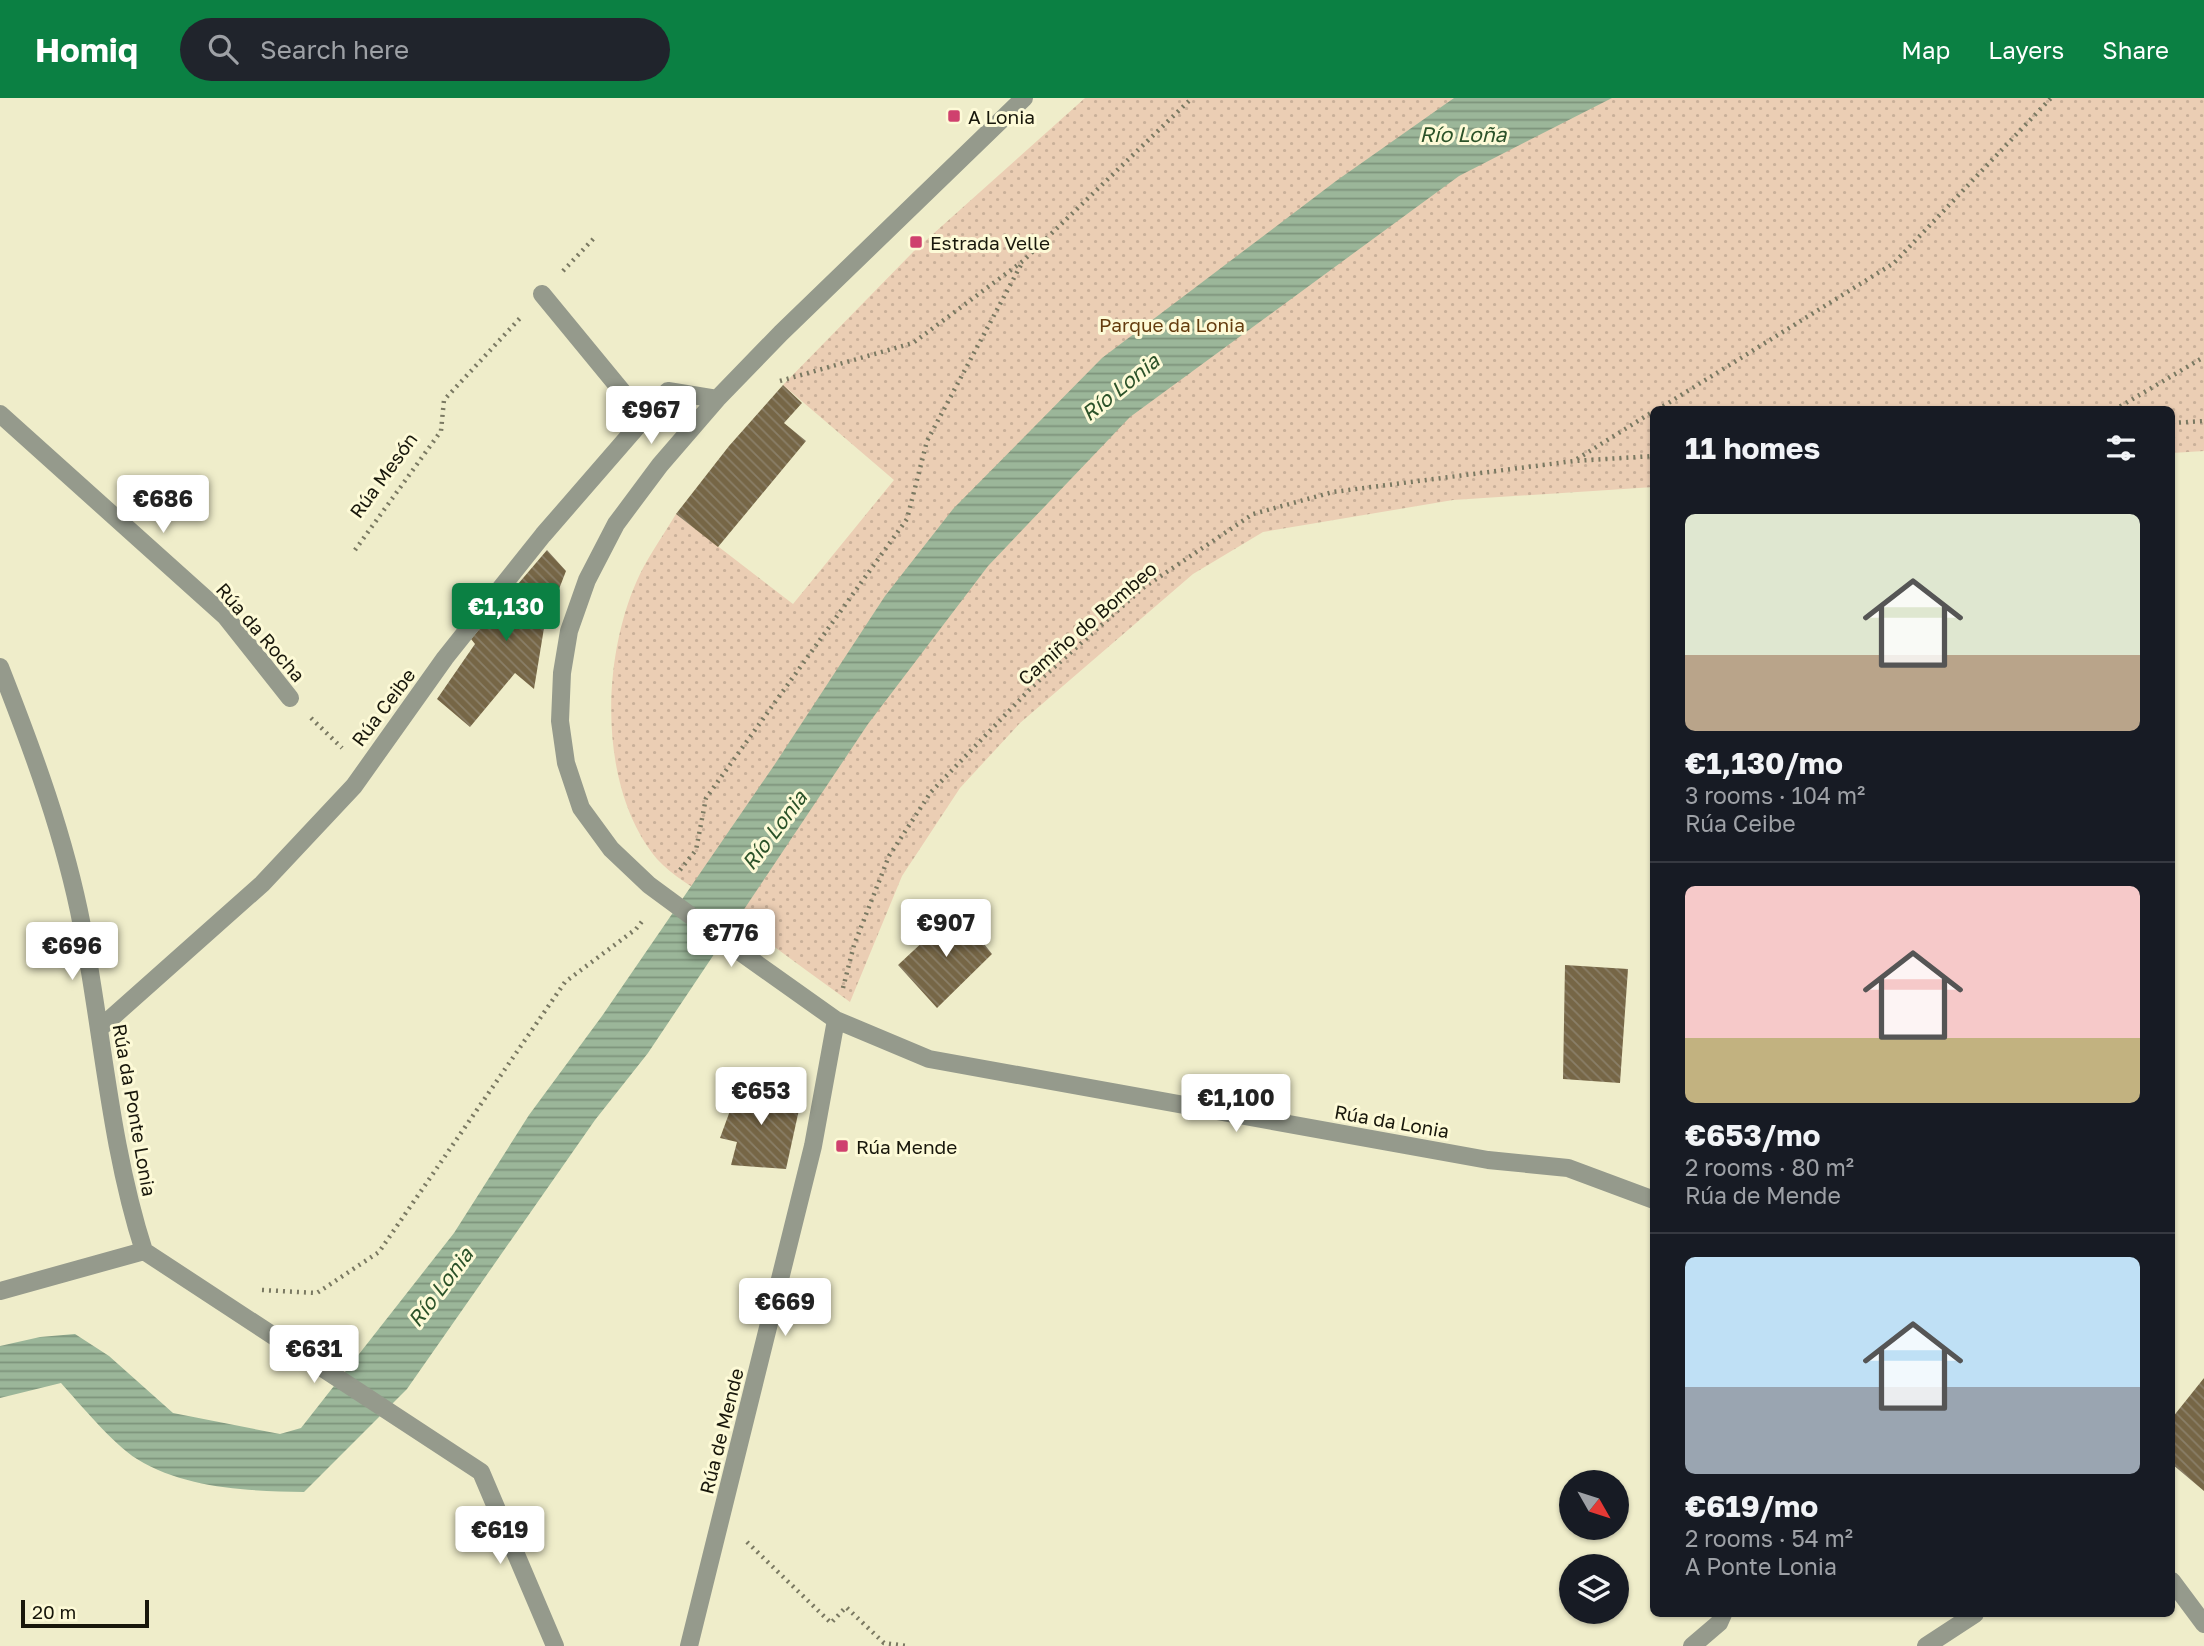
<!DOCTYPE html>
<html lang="en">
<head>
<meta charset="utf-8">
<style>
  :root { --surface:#171b24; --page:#20242c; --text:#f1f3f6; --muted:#9ea1a6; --line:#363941; --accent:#0b8043 }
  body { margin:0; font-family:"Golos Text",sans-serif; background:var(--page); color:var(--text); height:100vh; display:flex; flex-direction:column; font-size:26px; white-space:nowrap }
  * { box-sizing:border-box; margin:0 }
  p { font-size:23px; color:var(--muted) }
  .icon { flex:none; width:38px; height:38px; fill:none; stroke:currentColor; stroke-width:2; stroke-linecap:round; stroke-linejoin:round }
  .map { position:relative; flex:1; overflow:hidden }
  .side { position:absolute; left:1650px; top:308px; width:525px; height:1211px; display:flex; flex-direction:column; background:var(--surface); border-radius:10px; box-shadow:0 2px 5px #0004 }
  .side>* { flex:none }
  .needle { width:46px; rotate:129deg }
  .controls { position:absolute; left:1559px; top:1372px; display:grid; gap:14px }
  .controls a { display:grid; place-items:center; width:70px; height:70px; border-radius:50%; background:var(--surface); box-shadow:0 2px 5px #0004; font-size:35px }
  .scale { position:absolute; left:21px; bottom:18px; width:128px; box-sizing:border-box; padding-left:7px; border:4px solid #18170b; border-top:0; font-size:19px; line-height:24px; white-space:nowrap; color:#18170b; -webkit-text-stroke:5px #fdfad7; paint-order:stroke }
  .price { position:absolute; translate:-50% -60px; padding:0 16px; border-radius:7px; background:#fff; color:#222; font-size:23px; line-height:46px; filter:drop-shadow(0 2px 4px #0008) }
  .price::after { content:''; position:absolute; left:50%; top:42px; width:21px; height:16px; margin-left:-10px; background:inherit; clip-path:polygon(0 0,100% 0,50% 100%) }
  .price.selected { background:var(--accent); color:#fff }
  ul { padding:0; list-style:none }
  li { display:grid; align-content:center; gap:14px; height:371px; padding:0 35px }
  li+li { border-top:2px solid var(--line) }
  li span { display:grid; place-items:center; height:217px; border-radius:10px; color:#555 }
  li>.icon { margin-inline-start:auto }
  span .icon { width:126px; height:126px; fill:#fffc; stroke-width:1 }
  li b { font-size:30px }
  h2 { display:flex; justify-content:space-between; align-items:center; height:84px; padding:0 35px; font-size:30px }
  header { display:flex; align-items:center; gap:42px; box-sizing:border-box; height:98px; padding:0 35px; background:var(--accent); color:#fff }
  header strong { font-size:33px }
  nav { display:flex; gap:38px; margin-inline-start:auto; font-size:24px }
  .search { width:490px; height:63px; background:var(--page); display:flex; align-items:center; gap:18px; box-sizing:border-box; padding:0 24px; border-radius:38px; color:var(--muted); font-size:26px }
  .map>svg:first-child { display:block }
</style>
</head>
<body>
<header>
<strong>Homiq</strong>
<div class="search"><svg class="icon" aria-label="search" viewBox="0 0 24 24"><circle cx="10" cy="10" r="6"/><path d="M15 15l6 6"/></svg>Search here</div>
<nav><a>Map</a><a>Layers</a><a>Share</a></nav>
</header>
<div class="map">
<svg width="2204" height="1548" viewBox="0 0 2204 1548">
  <defs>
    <pattern id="park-dots" width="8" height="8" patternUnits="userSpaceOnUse" patternTransform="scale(1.75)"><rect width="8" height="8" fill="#ebceb4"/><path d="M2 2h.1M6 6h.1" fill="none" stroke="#c9b099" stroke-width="1.8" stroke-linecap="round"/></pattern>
    <pattern id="water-rules" width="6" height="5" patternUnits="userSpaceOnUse" patternTransform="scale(1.75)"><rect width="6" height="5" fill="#9bb699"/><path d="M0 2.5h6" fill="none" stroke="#7d937b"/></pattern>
    <pattern id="building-back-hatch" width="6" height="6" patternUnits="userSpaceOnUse" patternTransform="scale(1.75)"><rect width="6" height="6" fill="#766646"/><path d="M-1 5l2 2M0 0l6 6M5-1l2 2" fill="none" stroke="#8a7f68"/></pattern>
  </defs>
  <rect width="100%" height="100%" fill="#efedca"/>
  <!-- park -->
  <path fill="url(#park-dots)" d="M1085 0H2204V353L2172 355V312H1654V389L1453 402 1263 434 1193 476 1020 625 960 690 902 778 850 904C804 871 758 837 713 803 695 790 671 777 657 761 597 689 601 557 640 476 650 456 664 436 676 416L793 506 894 382 783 287 914 153Z"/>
  <!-- water -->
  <path fill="url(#water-rules)" d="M1454 0H1612L1459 78 1130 319 988 468 868 626 648 955 595 1022 407 1291 304 1394C248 1393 186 1391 137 1361 113 1346 80 1306 61 1285L0 1300V1248L40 1239 75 1236 109 1258 173 1315 280 1336 301 1330 454 1135 529 1017 602 918 775 666 885 498 953 411 1102 260 1336 83Z"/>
  <!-- building -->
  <path fill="url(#building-back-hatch)" d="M783 287 802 305 784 325 806 343 718 449 676 416 729 348Z
    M547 452 566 473 544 530 534 591 515 575 470 629 437 601 475 546 471 541Z
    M957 812 992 856 937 910 898 867Z
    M1565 867 1628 871 1620 985 1563 981Z
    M742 980 800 1007 786 1071 731 1067 737 1044 720 1040Z
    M2204 1280V1393L2172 1366V1320Z"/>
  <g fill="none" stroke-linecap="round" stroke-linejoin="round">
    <!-- path -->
    <path stroke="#7a7962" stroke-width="4.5" stroke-dasharray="2 5" stroke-linecap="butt" d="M563 173 596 138
      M780 283 913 245 1023 163 1192 0
      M1657 312 1894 165 2051 0
      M2114 312 2204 259
      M2172 325 2204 323
      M1577 361 1654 313
      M355 452 441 333 444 302 522 218
      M311 620 342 650
      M680 772 696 752 706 700 907 421 927 343 1023 163
      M843 890 854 847 889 758 931 694 1032 589 1143 490 1253 416 1333 394 1574 363 1654 358
      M262 1192 317 1195 379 1154 565 884 636 831 644 821
      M747 1444 831 1525 846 1509 884 1545 907 1548"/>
    <!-- minor -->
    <path stroke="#959a8c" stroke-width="18" d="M1024 0 781 235 717 301 660 367 616 426 587 482 569 533 562 575 560 623 566 665 581 710 611 751 649 787 736 851 836 922 929 961 1488 1062 1568 1070 1654 1102
      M542 196 644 320
      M0 316 225 518 290 600
      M0 569C33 653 65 739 82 828 103 937 110 1048 144 1153L481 1374 555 1548
      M100 930 262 786 354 688 445 560 543 437 668 293 717 301
      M0 1193 144 1153
      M2172 1483 2204 1526
      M689 1548 813 1048 836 922
      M1692 1548 1719 1525 1723 1516
      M1926 1548 1975 1516"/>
  </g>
  <!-- markers -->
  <g fill="#cf416e" stroke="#fdfad7" stroke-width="2.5">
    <rect x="947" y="11" width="14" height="14" rx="3.5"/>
    <rect x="909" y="137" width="14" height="14" rx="3.5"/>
    <rect x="835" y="1041" width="14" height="14" rx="3.5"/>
  </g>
  <g text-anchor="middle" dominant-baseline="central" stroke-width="6" stroke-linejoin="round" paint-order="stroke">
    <!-- poi labels -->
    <g font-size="19" fill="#18170b" stroke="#fdfad7" text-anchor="start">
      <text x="968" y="18">A Lonia</text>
      <text x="930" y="144">Estrada Velle</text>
      <text x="856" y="1048">Rúa Mende</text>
    </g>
    <!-- park labels -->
    <g font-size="19" fill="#643c0e" stroke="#fdfad7">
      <text x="1172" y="226">Parque da Lonia</text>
    </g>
    <!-- street labels -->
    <g font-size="19" fill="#18170b" stroke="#fdfad7">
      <text transform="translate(383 377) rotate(-54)">Rúa Mesón</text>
      <text transform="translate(1087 525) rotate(-41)">Camiño do Bombeo</text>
      <text transform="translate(261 534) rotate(49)">Rúa da Rocha</text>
      <text transform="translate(383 609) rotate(-53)">Rúa Ceibe</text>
      <text transform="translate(135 1012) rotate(80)">Rúa da Ponte Lonia</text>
      <text transform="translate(1392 1023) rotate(10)">Rúa da Lonia</text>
      <text transform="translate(721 1333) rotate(-76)">Rúa de Mende</text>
    </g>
    <!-- water labels -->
    <g font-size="21" font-style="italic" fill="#2b5229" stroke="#fdfad7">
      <text x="1463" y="36">Río Loña</text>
      <text transform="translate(1120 289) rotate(-39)">Río Lonia</text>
      <text transform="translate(774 732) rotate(-53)">Río Lonia</text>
      <text transform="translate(440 1189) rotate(-53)">Río Lonia</text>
    </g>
  </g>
</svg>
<div class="controls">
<a><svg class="needle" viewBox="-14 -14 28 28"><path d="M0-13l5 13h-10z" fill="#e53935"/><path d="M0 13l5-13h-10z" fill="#9ea1a6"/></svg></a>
<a><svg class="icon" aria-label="layers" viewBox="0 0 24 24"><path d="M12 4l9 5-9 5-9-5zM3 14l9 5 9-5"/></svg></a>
</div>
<div class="scale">20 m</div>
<b class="price" style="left:651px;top:348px">€967</b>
<b class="price" style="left:163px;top:437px">€686</b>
<b class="price selected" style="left:506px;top:545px">€1,130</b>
<b class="price" style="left:946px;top:861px">€907</b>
<b class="price" style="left:731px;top:871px">€776</b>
<b class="price" style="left:72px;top:884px">€696</b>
<b class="price" style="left:761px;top:1029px">€653</b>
<b class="price" style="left:1236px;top:1036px">€1,100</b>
<b class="price" style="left:785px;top:1240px">€669</b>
<b class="price" style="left:314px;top:1287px">€631</b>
<b class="price" style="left:500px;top:1468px">€619</b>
<section class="side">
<h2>11 homes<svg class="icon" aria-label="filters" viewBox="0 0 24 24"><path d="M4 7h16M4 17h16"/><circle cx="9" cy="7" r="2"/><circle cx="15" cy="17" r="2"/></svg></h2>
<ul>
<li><span style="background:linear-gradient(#dfe7d0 65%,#b9a48a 0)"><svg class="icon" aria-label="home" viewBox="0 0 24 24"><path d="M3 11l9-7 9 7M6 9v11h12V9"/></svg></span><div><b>€1,130/mo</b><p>3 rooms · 104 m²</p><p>Rúa Ceibe</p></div></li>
<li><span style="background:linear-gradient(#f6c9c9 70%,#c2b280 0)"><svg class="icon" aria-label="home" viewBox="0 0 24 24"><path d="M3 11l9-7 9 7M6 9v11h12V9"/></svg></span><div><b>€653/mo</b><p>2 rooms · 80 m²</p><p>Rúa de Mende</p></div></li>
<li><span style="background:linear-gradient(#bfe0f5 60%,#9aa5b1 0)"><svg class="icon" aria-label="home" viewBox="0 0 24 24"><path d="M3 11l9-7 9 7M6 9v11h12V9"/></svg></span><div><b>€619/mo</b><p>2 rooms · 54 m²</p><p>A Ponte Lonia</p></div></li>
</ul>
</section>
</div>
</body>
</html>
